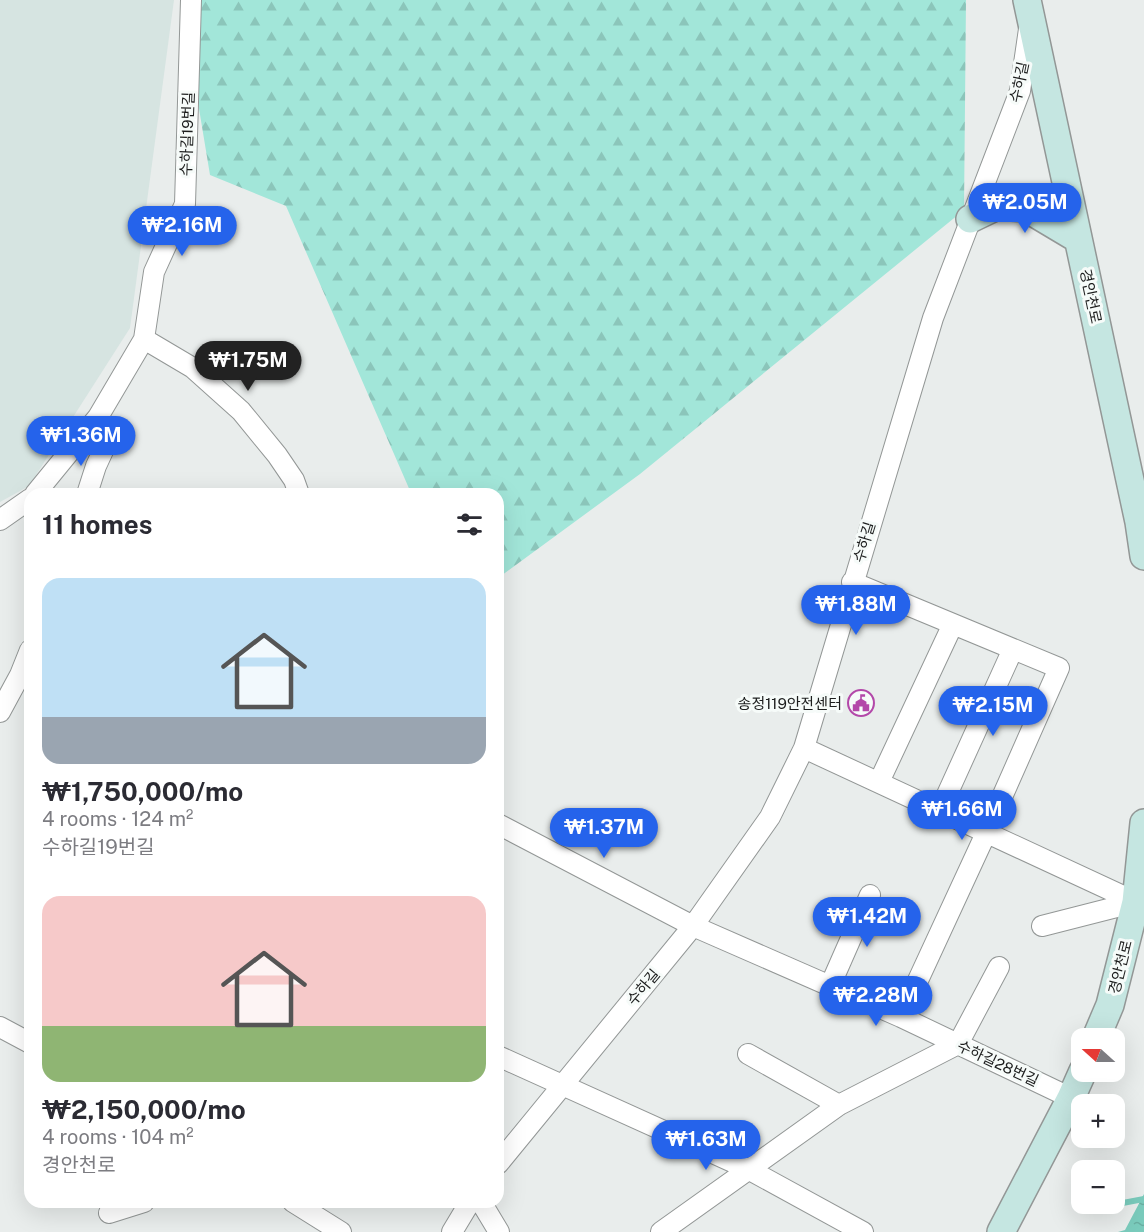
<!DOCTYPE html>
<html lang="en">
<head>
<meta charset="utf-8">
<style>
  :root { --surface:#fff; --page:#f2f2f3; --text:#2b2b33; --muted:#7c7c81; --accent:#2563eb }
  body { margin:0; font-family:"Public Sans","Noto Sans KR",sans-serif; background:var(--page); color:var(--text); height:100vh; display:flex; flex-direction:column; font-size:22px; white-space:nowrap }
  * { box-sizing:border-box; margin:0 }
  p { font-size:20px; color:var(--muted) }
  .icon { flex:none; width:33px; height:33px; fill:none; stroke:currentColor; stroke-width:2; stroke-linecap:round; stroke-linejoin:round }
  .map { position:relative; flex:1; overflow:hidden }
  .sheet { position:absolute; left:24px; top:488px; width:480px; height:720px; display:flex; flex-direction:column; background:var(--surface); border-radius:18px; box-shadow:0 6px 24px #0002 }
  .sheet>* { flex:none }
  .needle { width:39px; rotate:291deg }
  .buttons { position:absolute; left:1071px; top:1028px; display:grid; gap:12px }
  .buttons a { display:grid; place-items:center; width:54px; height:54px; border-radius:12px; background:var(--surface); box-shadow:0 6px 24px #0002; font-size:30px }
  .price { position:absolute; translate:-50% -51px; padding:0 14px; border-radius:21px; background:var(--accent); color:#fff; font-size:20px; line-height:39px; filter:drop-shadow(0 2px 3px #0008) }
  .price::after { content:''; position:absolute; left:50%; top:36px; width:18px; height:14px; margin-left:-9px; background:inherit; clip-path:polygon(0 0,100% 0,50% 100%) }
  .price.selected { background:#222; color:#fff }
  ul { padding:0; list-style:none }
  li { display:grid; align-content:center; gap:12px; height:318px; padding:0 18px }
  li span { display:grid; place-items:center; height:186px; border-radius:18px; color:#555 }
  li>.icon { margin-inline-start:auto }
  span .icon { width:108px; height:108px; fill:#fffc; stroke-width:1 }
  li b { font-size:26px }
  h2 { display:flex; justify-content:space-between; align-items:center; height:72px; padding:0 18px; font-size:26px }
  .map>svg:first-child { display:block }
</style>
</head>
<body>
<div class="map">
<svg width="1144" height="1232" viewBox="0 0 1144 1232">
  <defs>
    <pattern id="forest-firs" width="22" height="20" patternUnits="userSpaceOnUse" patternTransform="scale(1.5)"><rect width="22" height="20" fill="#a2e6d9"/><path d="M5 1l3.5 6h-7zM16 11l3.5 6h-7z" fill="#8bc5ba"/></pattern>
    <pattern id="water-ripples" width="26" height="14" patternUnits="userSpaceOnUse" patternTransform="scale(1.5)"><rect width="26" height="14" fill="#7acbbc"/><path d="M2 4q2-2 4 0t4 0M15 11q2-2 4 0t4 0" fill="none" stroke="#69aea1"/></pattern>
  </defs>
  <rect width="100%" height="100%" fill="#e9edec"/>
  <!-- built -->
  <path fill="#d6e4e1" d="M0 0H174L130 328 29 486 0 502Z"/>
  <!-- forest -->
  <path fill="url(#forest-firs)" d="M181 0H966L964 210 640 474 498 578V494L411 493 286 206 210 175Z"/>
  <!-- water -->
  <path fill="url(#water-ripples)" d="M1144 1194V1232H1118L1125 1230Z"/>
  <g fill="none" stroke-linecap="round" stroke-linejoin="round">
    <!-- stream -->
    <path stroke="#7acbbc" stroke-width="6" d="M1086 1210 1144 1199"/>
    <defs>
      <path id="minor" d="M144 339 193 368 241 411 277 455 294 480 299 494
        M35 494 98 417
        M87 494 96 466 108 440 98 417 144 339 154 272 185 204 191 0
        M0 520 30 499
        M852 582 1059 668 987 831 901 1017
        M0 712 20 675 30 650
        M804 748 1136 902
        M879 782 953 624
        M940 810 1013 649
        M498 824 693 926 901 1017 1071 1098
        M1042 926 1136 902
        M830 986 870 895
        M0 1027 30 1043
        M748 1054 839 1105
        M498 1056 748 1169 863 1232
        M498 1164 693 926 770 817 804 748 933 318 1020 91 1029 29
        M293 1202 341 1232
        M481 1202 499 1232
        M109 1213 144 1202
        M452 1232 470 1202
        M661 1232 839 1105 958 1044 999 967"/>
      <path id="secondary" d="M1027 0 1139 522 1144 556
        M970 219 997 206 1026 208 1078 239
        M1096 1038 1110 1005 1136 902 1144 823
        M1001 1232 1071 1098 1083 1071"/>
    </defs>
    <!-- minor casing -->
    <use href="#minor" stroke="#939796" stroke-width="22"/>
    <!-- secondary casing -->
    <use href="#secondary" stroke="#939796" stroke-width="30"/>
    <!-- minor -->
    <use href="#minor" stroke="#fff" stroke-width="20"/>
    <!-- secondary -->
    <use href="#secondary" stroke="#c5e6e1" stroke-width="27"/>
  </g>
  <!-- icons -->
  <defs>
    <symbol id="civic-ring" viewBox="-11 -11 22 22"><circle r="9.5" fill="#f6fbf9" stroke="#b348a9" stroke-width="1.5"/><path d="M-.6-6.5H3V-4.5H.6V-3L4-1V1h2V6H-6V1h2V-1L-.6-3ZM-1.2 2.5V6h2.4V2.5Z" fill="#b348a9"/></symbol>
  </defs>
  <g fill-rule="evenodd">
    <use href="#civic-ring" x="846" y="688" width="30" height="30"/>
  </g>
  <g text-anchor="middle" dominant-baseline="central" stroke-width="6" stroke-linejoin="round" paint-order="stroke">
    <!-- street labels -->
    <g font-size="15" fill="#1c1d1d" stroke="#f6fbf9">
      <text transform="translate(1019 82) rotate(-78)">수하길</text>
      <text transform="translate(187 134) rotate(-88)">수하길19번길</text>
      <text transform="translate(1091 296) rotate(78)">경안천로</text>
      <text transform="translate(864 542) rotate(-73)">수하길</text>
      <text transform="translate(1120 967) rotate(-76)">경안천로</text>
      <text transform="translate(643 987) rotate(-50)">수하길</text>
      <text transform="translate(998 1063) rotate(25)">수하길28번길</text>
    </g>
    <!-- poi labels -->
    <g font-size="15" fill="#1c1d1d" stroke="#f6fbf9" text-anchor="end">
      <text x="842" y="703">송정119안전센터</text>
    </g>
  </g>
</svg>
<div class="buttons">
<a><svg class="needle" viewBox="-14 -14 28 28"><path d="M0-13l5 13h-10z" fill="#e53935"/><path d="M0 13l5-13h-10z" fill="#7c7c81"/></svg></a>
<a>+</a>
<a>−</a>
</div>
<b class="price" style="left:1025px;top:234px">₩2.05M</b>
<b class="price" style="left:182px;top:257px">₩2.16M</b>
<b class="price selected" style="left:248px;top:392px">₩1.75M</b>
<b class="price" style="left:81px;top:467px">₩1.36M</b>
<b class="price" style="left:856px;top:636px">₩1.88M</b>
<b class="price" style="left:993px;top:737px">₩2.15M</b>
<b class="price" style="left:962px;top:841px">₩1.66M</b>
<b class="price" style="left:604px;top:859px">₩1.37M</b>
<b class="price" style="left:867px;top:948px">₩1.42M</b>
<b class="price" style="left:876px;top:1027px">₩2.28M</b>
<b class="price" style="left:706px;top:1171px">₩1.63M</b>
<section class="sheet">
<h2>11 homes<svg class="icon" aria-label="filters" viewBox="0 0 24 24"><path d="M4 7h16M4 17h16"/><circle cx="9" cy="7" r="2"/><circle cx="15" cy="17" r="2"/></svg></h2>
<ul>
<li><span style="background:linear-gradient(#bfe0f5 75%,#9aa5b1 0)"><svg class="icon" aria-label="home" viewBox="0 0 24 24"><path d="M3 11l9-7 9 7M6 9v11h12V9"/></svg></span><div><b>₩1,750,000/mo</b><p>4 rooms · 124 m²</p><p>수하길19번길</p></div></li>
<li><span style="background:linear-gradient(#f6c9c9 70%,#8fb573 0)"><svg class="icon" aria-label="home" viewBox="0 0 24 24"><path d="M3 11l9-7 9 7M6 9v11h12V9"/></svg></span><div><b>₩2,150,000/mo</b><p>4 rooms · 104 m²</p><p>경안천로</p></div></li>
</ul>
</section>
</div>
</body>
</html>
